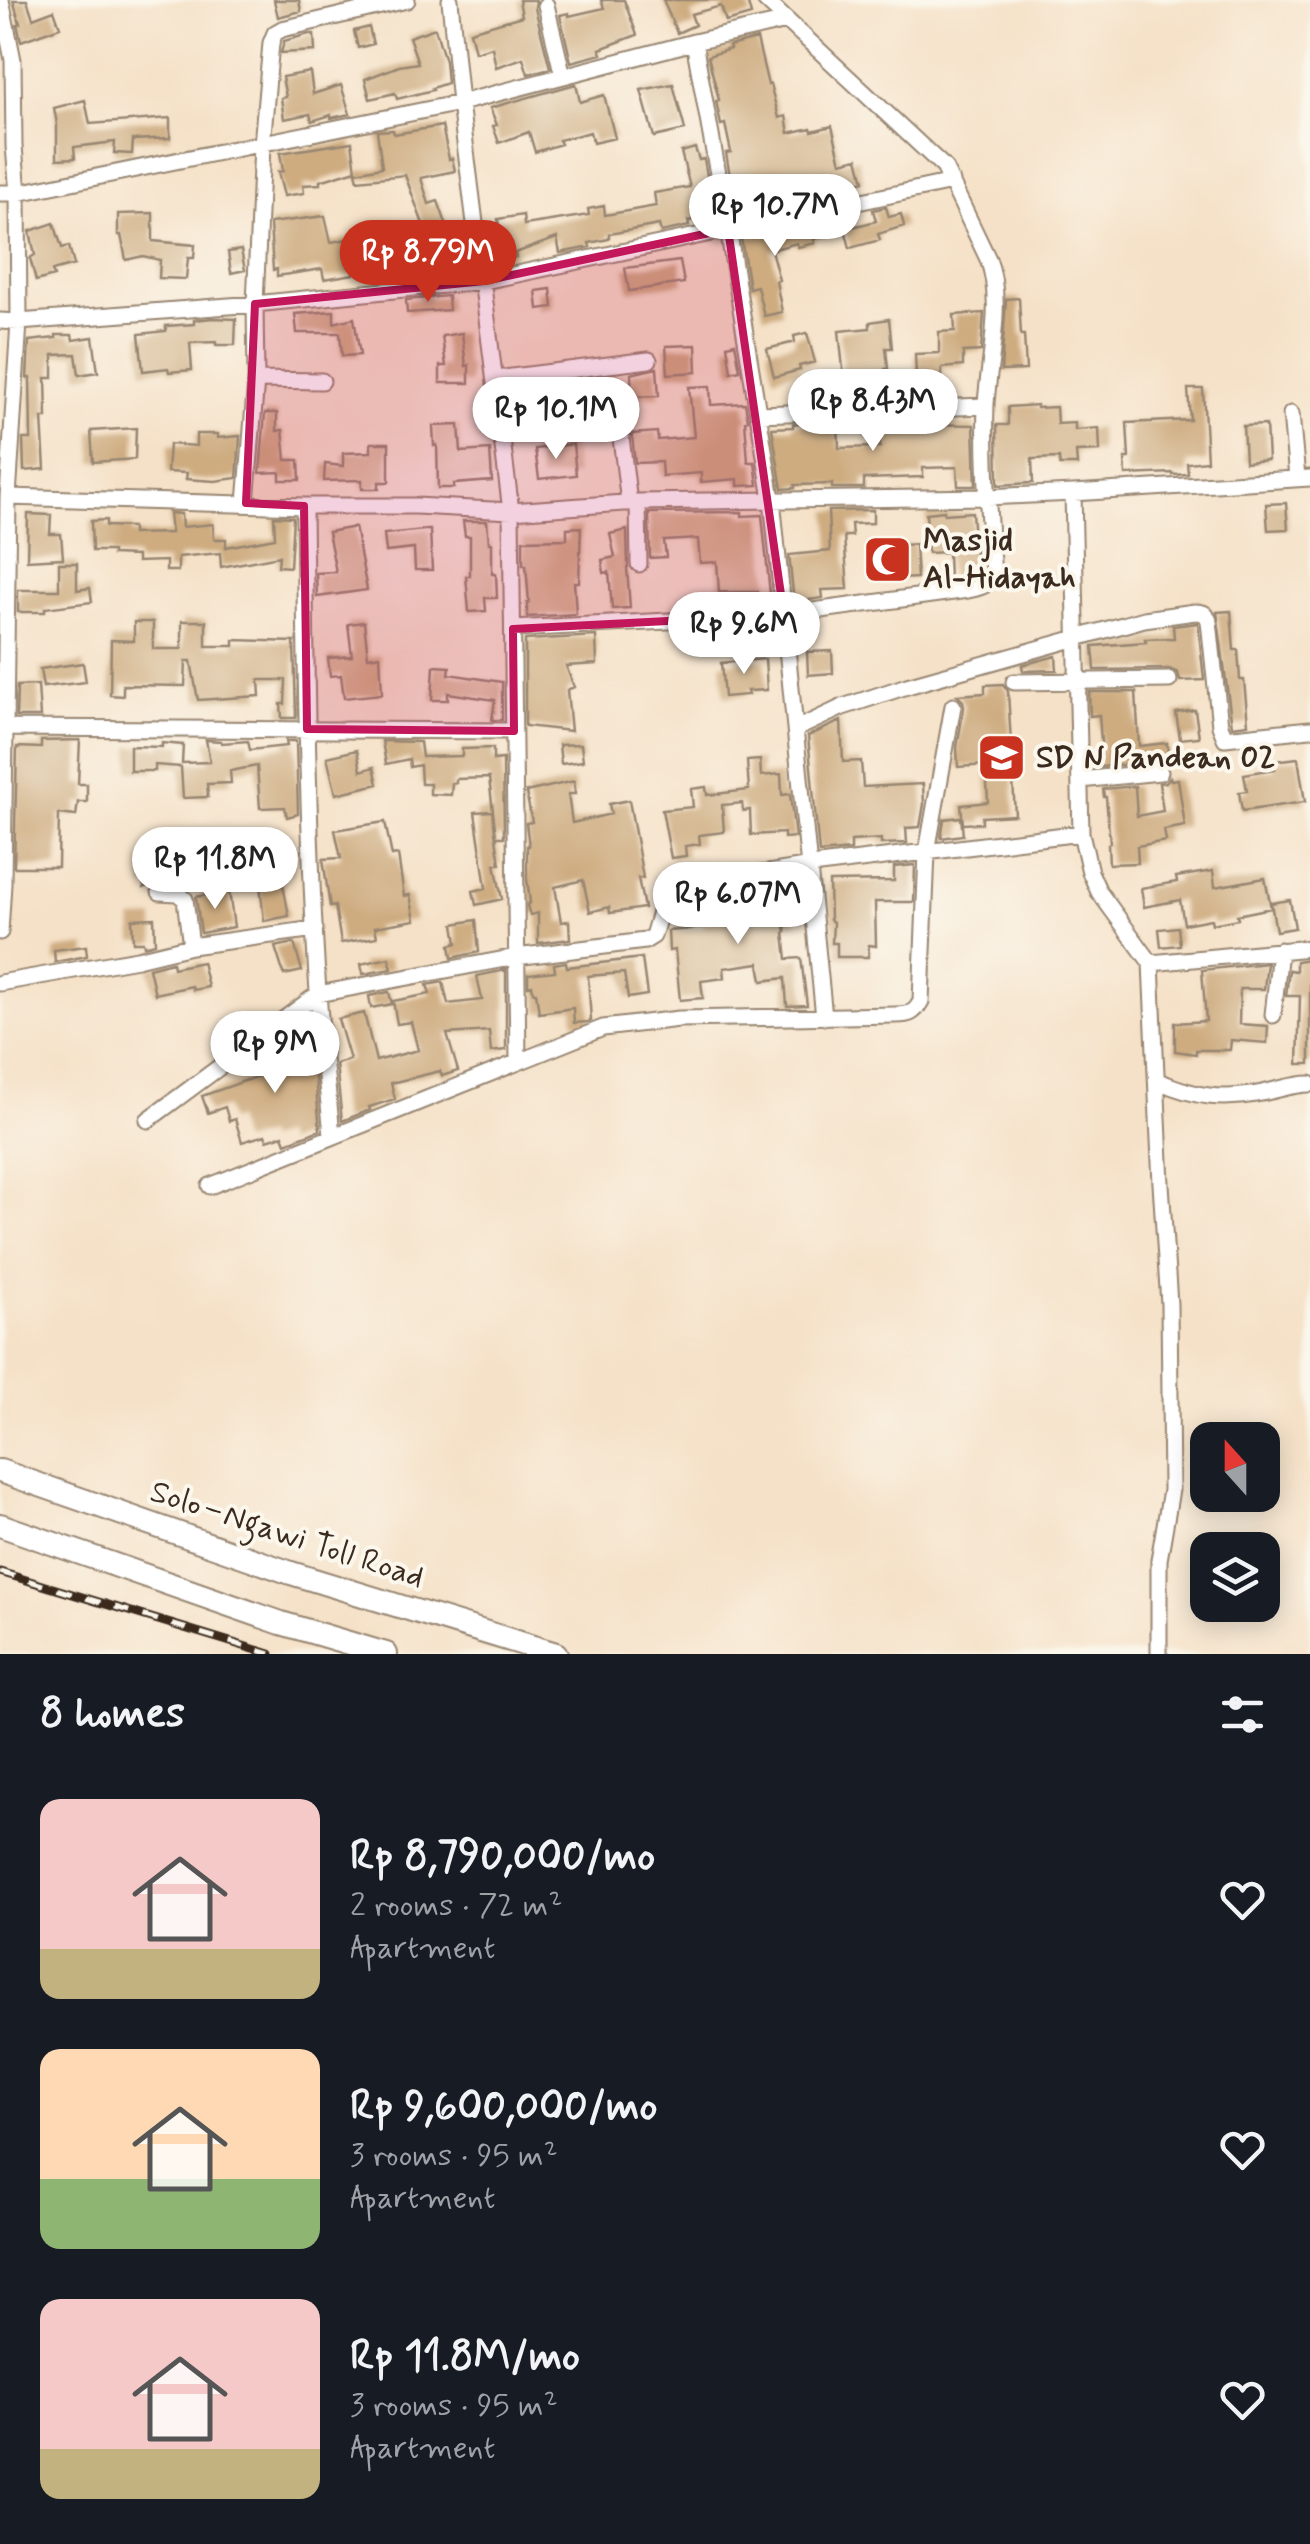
<!DOCTYPE html>
<html lang="en">
<head>
<meta charset="utf-8">
<style>
  :root { --surface:#171b24; --page:#242831; --text:#f1f3f6; --muted:#9ea1a6; --accent:#c8321e }
  body { margin:0; font-family:Mynerve,sans-serif; background:var(--page); color:var(--text); height:100vh; display:flex; flex-direction:column; font-size:38px; white-space:nowrap }
  * { box-sizing:border-box; margin:0 }
  p { font-size:32px; color:var(--muted) }
  .icon { flex:none; width:55px; height:55px; fill:none; stroke:currentColor; stroke-width:2; stroke-linecap:round; stroke-linejoin:round }
  .map { position:relative; height:1654px; overflow:hidden }
  .drawer { display:flex; flex-direction:column; background:var(--surface); flex:1 }
  .drawer>* { flex:none }
  .needle { width:65px; rotate:339deg }
  .tools { position:absolute; left:1190px; top:1422px; display:grid; gap:20px }
  .tools a { display:grid; place-items:center; width:90px; height:90px; border-radius:20px; background:var(--surface); box-shadow:0 5px 25px #0003; font-size:50px }
  .price { position:absolute; translate:-50% -85px; padding:0 22px; border-radius:35px; background:#fff; color:#222; font-size:32px; line-height:65px; filter:drop-shadow(0 2px 5px #0008) }
  .price::after { content:''; position:absolute; left:50%; top:60px; width:30px; height:22px; margin-left:-15px; background:inherit; clip-path:polygon(0 0,100% 0,50% 100%) }
  .price.active { background:var(--accent); color:#fff }
  ul { padding:0; list-style:none }
  li { display:flex; align-items:center; gap:30px; height:250px; padding:0 40px }
  li span { display:grid; place-items:center; flex:none; width:280px; height:200px; border-radius:20px; color:#555 }
  li>.icon { margin-inline-start:auto }
  span .icon { width:120px; height:120px; fill:#fffc; stroke-width:1 }
  li b { font-size:42px }
  h2 { display:flex; justify-content:space-between; align-items:center; height:120px; padding:0 40px; font-size:42px }
  .map>svg:first-child { display:block }
</style>
</head>
<body>
<div class="map">
<svg width="1310" height="1654" viewBox="0 0 1310 1654">
  <rect width="100%" height="100%" fill="#fbf7ec"/>
  <filter id="ink" filterUnits="userSpaceOnUse"><feTurbulence type="fractalNoise" baseFrequency=".01" numOctaves="2"/><feDisplacementMap in="SourceGraphic" scale="20" xChannelSelector="R" yChannelSelector="G"/><feConvolveMatrix kernelMatrix="1 2 1 2 8 2 1 2 1" color-interpolation-filters="sRGB"/></filter>
  <filter id="wash" filterUnits="userSpaceOnUse"><feTurbulence type="fractalNoise" baseFrequency=".0048" numOctaves="4" result="noise"/><feDisplacementMap in="SourceGraphic" scale="40" xChannelSelector="R" yChannelSelector="G"/><feGaussianBlur stdDeviation="2.25" result="paint"/><feColorMatrix in="noise" values="0 0 0 0 0 0 0 0 0 0 0 0 0 0 0 0 0 1.4 0 .05"/><feComposite in="paint" operator="in"/></filter>
  <g filter="url(#wash)">
    <rect width="100%" height="100%" fill="#f5e1c7"/>
    <g id="blocks">
      <!-- building -->
      <path fill="#ceac80" d="M13 0H27L33 18 54 10 60 27 21 41 17 24 20 23Z
        M274 0H299L301 11 278 17Z
        M519 0H536L535 8 550 68 528 74 523 58 496 67 492 47 475 52 470 31 522 16Z
        M601 0H624L637 35 600 49 602 54 571 62 560 15 569 13V16L604 8Z
        M663 0H747L751 15 726 22 721 6 691 14 695 25 677 33Z
        M369 27 373 44 358 48 354 31Z
        M435 28 445 61 447 83 432 88 433 90 397 99 395 93 370 99 365 79 399 66 418 63 409 37Z
        M309 34H314L315 51 281 53 284 41Z
        M757 39 768 85 770 84 779 118 786 116 789 133 811 128 812 131 832 126 841 162 858 158 864 181 835 188 836 192 821 198 737 216 726 153 731 152 725 124 721 125 716 101 719 100 708 56 730 49 729 46Z
        M310 72 313 94 341 85 350 114 331 118V115L312 121 310 114 284 119 281 98 286 97 282 77Z
        M576 84 580 102 604 95 615 138 593 143 590 132 559 140 561 144 535 152 529 132 499 143 493 126 497 125 490 108Z
        M673 84 685 130 654 137 641 90Z
        M85 100 90 124 170 118V138L133 140 132 154 114 153 115 142 74 147 75 158 57 159V124L54 108Z
        M442 126 449 159 452 158 455 171 421 178 429 204 438 201 447 226 441 228 450 266 433 270 428 246 401 256 393 235 423 224 405 175 358 180 356 172 382 167 377 131 393 130 394 134Z
        M352 142 356 170 320 181V184L303 185 304 193 284 196 278 172 283 171 280 153Z
        M695 148 699 160 704 159 714 216 688 221 689 226 661 232 659 225 609 234V239L589 243 590 247 560 253 557 238 515 253 516 257 491 264 489 241 501 238 498 219 523 215 524 225 589 215 588 209 604 206 605 215 656 206 654 193 690 187 681 152Z
        M886 207 889 217 901 214 904 226 878 234 880 240 850 248 845 229 876 221 873 210Z
        M153 213V241L195 245 194 258H188L186 279 159 278 160 260 143 256 126 260 121 235H118V214Z
        M325 216 331 242 348 239 354 274 324 279 322 269 277 276V269L273 270 270 223Z
        M827 220 831 234 814 239 815 243 798 247 797 243 771 250 779 280 776 281 782 312 764 316 757 286 749 288 741 238Z
        M54 223 62 248 69 246 74 265 52 271 54 276 36 281 30 258 35 255 30 231Z
        M241 250 245 270 231 273 228 252Z
        M680 261 684 283 629 291 625 268Z
        M551 289 553 307 538 309 536 291Z
        M448 296 449 310 407 313 406 300Z
        M1019 298 1021 335H1024L1026 370 1001 371 1006 299Z
        M334 311V323L354 318 360 355 342 356 340 333H297L295 314Z
        M984 313 981 351 963 352V366L942 368V376L916 377 915 354 939 353V332L955 331 954 315Z
        M213 318 236 319 235 345H216V342L190 343 192 370 169 372 168 368 143 371 139 334 166 331V326L194 324V320Z
        M889 319 892 348H886L888 369H885V398L869 399 868 375 844 378 839 331 870 328V322Z
        M462 333 466 366 469 365V383H440V366H446L442 336Z
        M807 333 815 362 799 366 800 370 774 377 767 349 795 342 794 336Z
        M56 335H72L73 340 93 337 98 372 79 375 76 354 53 355V378H46L47 418H42L45 469 24 471 23 439H31L30 378H27L29 341 56 338Z
        M735 343 740 370 731 372 727 345Z
        M696 345 697 372 668 374 666 346Z
        M657 368 659 396 632 397 631 374Z
        M604 377 605 396 585 398 584 379Z
        M532 386 535 409 515 411 513 388Z
        M710 386 711 405 745 403 748 420 745 421 748 462H755L758 485 738 486V479L701 482V473L662 476 661 462 635 463 632 434 657 432 658 440 694 437 689 387Z
        M1188 389H1203L1207 461 1187 463 1188 474 1173 475V473L1126 475 1125 458H1129L1127 423 1190 420Z
        M1037 405V408L1056 407 1057 424 1075 423V430L1099 428 1100 451 1076 452 1077 465H1060L1059 458 1032 459 1033 483 998 485 997 425H1008V407Z
        M265 413H277V431L283 430 286 460H299L300 480H280V472L260 473Z
        M925 419V424L974 425 976 486H958L957 467 923 468V477L864 479V488H832V484L795 485V488L782 489 772 428 793 427V424L838 422 839 448 880 447V422Z
        M459 425 461 452 490 450 492 481 454 484V488H438L437 445 434 446 433 426Z
        M1266 425 1268 460 1245 462 1243 426Z
        M136 428 135 459 93 462 91 431Z
        M196 434H218V438L240 436 237 478 215 481 186 479 187 473 167 472 169 444 196 446Z
        M371 443H389V482H379V489H362V480L324 481 325 464 343 466V453L371 452Z
        M573 444 576 475 539 479 535 449Z
        M1286 503 1288 529 1268 530 1266 504Z
        M873 510V523L851 524 852 536H844L848 589 822 590 823 598 794 602 789 555 830 551 828 511Z
        M944 511V514L972 512 976 565 980 564V574L978 575 949 581 948 552 928 553 926 513Z
        M742 512V516L762 515 771 604 759 605 758 592H719L717 562 700 563 698 539 664 541 666 557 650 558 649 513Z
        M169 513 181 514 182 527 213 524 214 539H226V547L275 538 274 516 293 517 290 567 278 566 279 556 221 567 220 553 178 557V571H166V561L137 562V556L112 555V551H92L91 521 106 520V526L132 527V534L171 533Z
        M28 514 51 515 50 534H61L63 558 27 560Z
        M463 521H487L489 543H492V574H496L497 598H485L486 611 469 612 466 576H470V536H465Z
        M355 527 367 590 317 597 316 573 336 572 328 532Z
        M581 527 579 582H574L576 614 527 617V603H529L526 565H523V540L567 539V528Z
        M424 530H430L432 570H415L414 549 386 552 384 534Z
        M627 530 628 567 627 568 630 608 612 609 609 572 604 573 602 560 615 557 610 534Z
        M915 544 917 578 878 580 876 547Z
        M59 563H77V590L90 588 92 602 45 608V612H18V590H59Z
        M1231 611 1234 650H1238L1240 680H1244L1248 724 1232 726 1217 612Z
        M182 621H206V646H234V640L294 642 296 718H282L281 704H285L286 680H259L260 696 198 700 191 661H186L185 686 123 685V696L110 695 111 640 134 641V622H153V649H182Z
        M364 622 368 657 380 655 382 694 344 698 341 675 330 676 328 658 352 656 348 624Z
        M1198 623 1204 680 1180 681 1178 673 1169 669 1095 670 1093 646 1146 642 1145 639 1174 638 1173 626Z
        M596 636 597 664 566 666 574 687 567 690 571 731 525 726V640Z
        M832 651 833 673 808 675 807 652Z
        M1056 656 1057 670 1023 671 1022 665Z
        M765 659 767 690 747 691 748 695 724 697 721 663Z
        M83 663 86 682 43 687 40 669Z
        M434 666 450 667 449 674 502 682V720H492L495 700 448 693V700H432Z
        M1003 684 1008 691 1015 815 982 817V823L963 824 961 805 988 802 986 765 958 767 957 747 964 707 963 701 957 695 985 693V685Z
        M38 685 40 717H16L17 686Z
        M1089 692H1136L1139 746 1167 743 1169 765 1159 761 1099 767V755H1102L1099 715 1090 716Z
        M1195 710 1199 737 1180 739 1176 713Z
        M841 721 843 762 861 761 863 787 923 784 924 804 920 827 906 828 907 843 881 844V839L851 841V850L819 853 808 736Z
        M80 740 78 784H87V802H78L76 816 59 814 58 867H14L17 747 41 748V741Z
        M206 740 221 741 222 743 248 741 250 750 287 746 286 741H296L298 814 287 817 285 807 260 808 257 766 230 771 231 783 207 784 208 797 183 798 181 767 155 765V771H130V746L162 747V743L183 745 182 763 210 762Z
        M382 741 420 742 422 757 462 756V749L493 748V760L503 759 504 837H496L489 778 456 779V783H452L451 795 430 794V784H421L420 765 410 767 409 759 386 764Z
        M581 744 583 761 561 764 559 745Z
        M357 750 361 771 374 767 378 784 336 794 327 757Z
        M1298 758 1305 802 1242 811 1239 792 1247 791 1244 774 1275 769 1274 761Z
        M760 760 761 776 781 774 782 795 790 794 795 837 784 838V833L751 835 750 810 743 811 742 803 722 805 724 832 699 835 700 844 685 846 686 856 671 858 662 810 693 807 691 789 706 787 707 795 749 790 747 761Z
        M1170 777 1171 780 1178 779 1185 826 1164 830 1166 841 1137 846 1138 863 1109 864 1108 844 1110 843 1106 797H1104L1103 789 1135 786 1137 816 1163 811 1159 783 1166 782Z
        M574 781 575 794H568L572 823 611 814 609 804 629 800 643 878H638L644 908 610 913 609 907 590 912 583 880 555 887 561 922 569 921 570 939 538 943V913L530 915 527 905 530 902 527 879V846H529L526 823 532 822 526 792Z
        M492 811 500 864H495L502 899 476 905 473 891 486 888 475 812Z
        M961 817 963 835 941 838 944 819Z
        M385 822 392 856 398 855 404 896 410 895 415 920 375 927 377 937 341 943 335 906 330 907 323 859 341 858 335 830Z
        M280 833 285 854 289 853 292 872 281 874 289 916 264 921 258 865 234 869 233 861 196 864 197 883 160 881 144 888 140 860 173 855 172 852 215 849Z
        M915 865 914 902H875L876 946 869 945 868 957H837V943H832L833 922 830 920 829 882 894 881V867Z
        M1213 871 1215 887 1265 878 1271 908 1237 915 1238 919 1212 924 1211 919 1184 924 1180 900 1144 907 1141 888 1177 882 1176 877Z
        M729 890 731 912 755 909 754 894 772 892 775 913 795 910 797 924 785 926 786 932 784 933 787 959 801 958 807 1005 787 1006 785 978 762 981 759 963 724 968 725 978 701 981 703 998 680 1000 675 950 669 951 668 931 703 928 702 918 712 916 710 893Z
        M229 891 234 927 201 933 196 897Z
        M1290 900 1295 928 1276 931 1271 903Z
        M154 918 155 943 144 946 143 942H133L132 919Z
        M476 920 479 952 452 958 450 945 457 943 454 924Z
        M1178 927 1180 945 1161 947 1159 929Z
        M294 943 302 971 284 975 275 947Z
        M86 946 87 956 55 962 54 950Z
        M389 958 392 969 363 974 361 964Z
        M642 958 647 995 628 998 624 973 588 976 591 1021 588 1022 574 1023 573 1008 539 1013 536 992H533L532 985 528 986V974L555 971 554 964 566 962 567 967Z
        M1310 959V1064H1298L1300 996H1286L1289 970 1296 971V961Z
        M172 962 173 968 202 962 208 987 193 990 192 986 155 994 149 968Z
        M1267 963 1264 989H1240L1239 1024 1268 1026 1267 1043 1231 1040 1230 1050H1196V1054L1175 1051V1023L1206 1021 1202 970Z
        M506 970V1050L491 1052 489 1031 447 1034 458 1071 442 1076 440 1071 391 1083 395 1099 369 1107 370 1110 342 1121 336 1064 350 1060 338 1019 364 1013 376 1061 418 1050 411 1022 397 1024 393 1001 430 994 427 985 443 982 448 1004 482 1000 477 976Z
        M389 992 392 1004 371 1008 369 996Z
        M309 1020 310 1033 307 1034 312 1047 320 1130 286 1143 283 1135 267 1140 265 1135 242 1142 235 1119 229 1121 225 1107 208 1113 202 1096 270 1072 268 1061 297 1055 289 1030 297 1023Z"/>
    </g>
  </g>
  <g filter="url(#ink)">
    <use href="#blocks" fill-opacity="0" stroke="#988672" stroke-width="2.5"/>
    <g fill="none" stroke-linecap="round" stroke-linejoin="round">
      <defs>
        <path id="minor" d="M450 0 460 103 511 511 518 1061
          M546 5 563 76
          M694 42 728 229 772 499 824 1017
          M0 193H18L460 103 694 42 787 21
          M0 321 19 322 255 304 484 281 952 182
          M496 379 649 360
          M256 380 322 381
          M617 405 629 503
          M758 414 986 406
          M1291 414 1297 478
          M1073 493 1081 833 1090 872 1099 892 1151 963 1161 1184 1169 1304 1171 1490 1159 1560V1654
          M8 497 304 506H416L511 511 638 502 987 497 1073 493 1310 478
          M638 502 639 564
          M246 503 256 380 255 304 262 145 271 43 275 33 282 29 407 0
          M304 506C306 668 307 830 318 992 321 1040 328 1088 332 1136
          M513 629 784 615 968 590C981 587 989 586 993 573 988 517 984 460 986 404 989 359 1004 300 988 259L944 167 765 0
          M1014 682 1169 680
          M0 728 514 731
          M796 729 843 707 907 686 1144 619 1195 612C1203 612 1206 613 1209 621L1220 726 1225 738 1310 729
          M1080 780 1160 772
          M160 892 177 893 185 899 191 946
          M0 932 3 884 8 497 19 322 18 193 14 146 13 60 1 0
          M1151 963 1310 948
          M0 983 137 959 191 946 315 929
          M1273 1015 1280 950
          M1158 1081C1196 1097 1221 1101 1262 1093 1278 1090 1294 1084 1310 1084
          M148 1120 318 994 516 957 645 941 653 936 666 892 673 888 811 866 1081 833
          M210 1186 603 1028 679 1019 896 1015C909 1015 915 1013 921 1001L927 852 953 706"/>
        <path id="highway" d="M0 1471 291 1573 556 1654
          M0 1525 281 1623 386 1654"/>
      </defs>
      <!-- minor casing -->
      <use href="#minor" stroke="#988672" stroke-width="19"/>
      <!-- highway casing -->
      <use href="#highway" stroke="#988672" stroke-width="26"/>
      <!-- minor -->
      <use href="#minor" stroke="#fff" stroke-width="15"/>
      <!-- highway -->
      <use href="#highway" stroke="#fff" stroke-width="22"/>
      <defs>
        <path id="rail" d="M0 1572 270 1654"/>
      </defs>
      <!-- rail casing -->
      <use href="#rail" stroke="#3b2a1e" stroke-width="9"/>
      <!-- rail -->
      <use href="#rail" stroke="#fbf7ec" stroke-width="5" stroke-dasharray="15" stroke-linecap="butt"/>
    </g>
  </g>
  <!-- marked area -->
  <path fill="#c2185b" fill-opacity="0.2" stroke="#c2185b" stroke-width="8" stroke-linejoin="round" d="M728 229 784 615 513 629 514 731 307 729 304 506 246 503 255 304 484 281Z"/>
  <!-- icons -->
  <defs>
    <symbol id="mosque-square" viewBox="-11 -11 22 22"><rect x="-9" y="-9" width="18" height="18" rx="4" fill="#c8321e" stroke="#fbf7ec"/><path d="M3.5-4.9A6 6 0 1 0 3.5 4.9A5 5 0 1 1 3.5-4.9Z" fill="#fff"/></symbol>
    <symbol id="school-square" viewBox="-11 -11 22 22"><rect x="-9" y="-9" width="18" height="18" rx="4" fill="#c8321e" stroke="#fbf7ec"/><path d="M0-5L7-2L0 1L-7-2ZM-4 1L0 2.5L4 1V4Q0 6-4 4Z" fill="#fff"/></symbol>
  </defs>
  <g fill-rule="evenodd">
    <use href="#mosque-square" x="860" y="532" width="55" height="55"/>
    <use href="#school-square" x="974" y="730" width="55" height="55"/>
  </g>
  <g text-anchor="middle" dominant-baseline="central" stroke-width="8" stroke-linejoin="round" paint-order="stroke">
    <!-- poi labels -->
    <g font-size="32" font-weight="bold" fill="#3b2a1e" stroke="#fbf7ec" text-anchor="start">
      <text x="923" y="541">Masjid<tspan x="923" dy="37">Al-Hidayah</tspan></text>
      <text x="1036" y="758">SD N Pandean 02</text>
    </g>
    <!-- street labels -->
    <g font-size="32" fill="#3b2a1e" stroke="#fbf7ec">
      <text transform="translate(287 1535) rotate(18)">Solo–Ngawi Toll Road</text>
    </g>
  </g>
</svg>
<div class="tools">
<a><svg class="needle" viewBox="-14 -14 28 28"><path d="M0-13l5 13h-10z" fill="#e53935"/><path d="M0 13l5-13h-10z" fill="#9ea1a6"/></svg></a>
<a><svg class="icon" aria-label="layers" viewBox="0 0 24 24"><path d="M12 4l9 5-9 5-9-5zM3 14l9 5 9-5"/></svg></a>
</div>
<b class="price" style="left:775px;top:259px">Rp 10.7M</b>
<b class="price active" style="left:428px;top:305px">Rp 8.79M</b>
<b class="price" style="left:873px;top:454px">Rp 8.43M</b>
<b class="price" style="left:556px;top:462px">Rp 10.1M</b>
<b class="price" style="left:744px;top:677px">Rp 9.6M</b>
<b class="price" style="left:215px;top:912px">Rp 11.8M</b>
<b class="price" style="left:738px;top:947px">Rp 6.07M</b>
<b class="price" style="left:275px;top:1096px">Rp 9M</b>
</div>
<section class="drawer">
<h2>8 homes<svg class="icon" aria-label="filters" viewBox="0 0 24 24"><path d="M4 7h16M4 17h16"/><circle cx="9" cy="7" r="2"/><circle cx="15" cy="17" r="2"/></svg></h2>
<ul>
<li><span style="background:linear-gradient(#f6c9c9 75%,#c2b280 0)"><svg class="icon" aria-label="home" viewBox="0 0 24 24"><path d="M3 11l9-7 9 7M6 9v11h12V9"/></svg></span><div><b>Rp 8,790,000/mo</b><p>2 rooms · 72 m²</p><p>Apartment</p></div><svg class="icon" aria-label="heart" viewBox="0 0 24 24"><path d="M12 20l-8-8c-3-5 5-10 8-4 3-6 11-1 8 4z"/></svg></li>
<li><span style="background:linear-gradient(#ffd9b3 65%,#8fb573 0)"><svg class="icon" aria-label="home" viewBox="0 0 24 24"><path d="M3 11l9-7 9 7M6 9v11h12V9"/></svg></span><div><b>Rp 9,600,000/mo</b><p>3 rooms · 95 m²</p><p>Apartment</p></div><svg class="icon" aria-label="heart" viewBox="0 0 24 24"><path d="M12 20l-8-8c-3-5 5-10 8-4 3-6 11-1 8 4z"/></svg></li>
<li><span style="background:linear-gradient(#f6c9c9 75%,#c2b280 0)"><svg class="icon" aria-label="home" viewBox="0 0 24 24"><path d="M3 11l9-7 9 7M6 9v11h12V9"/></svg></span><div><b>Rp 11.8M/mo</b><p>3 rooms · 95 m²</p><p>Apartment</p></div><svg class="icon" aria-label="heart" viewBox="0 0 24 24"><path d="M12 20l-8-8c-3-5 5-10 8-4 3-6 11-1 8 4z"/></svg></li>
</ul>
</section>
</body>
</html>
